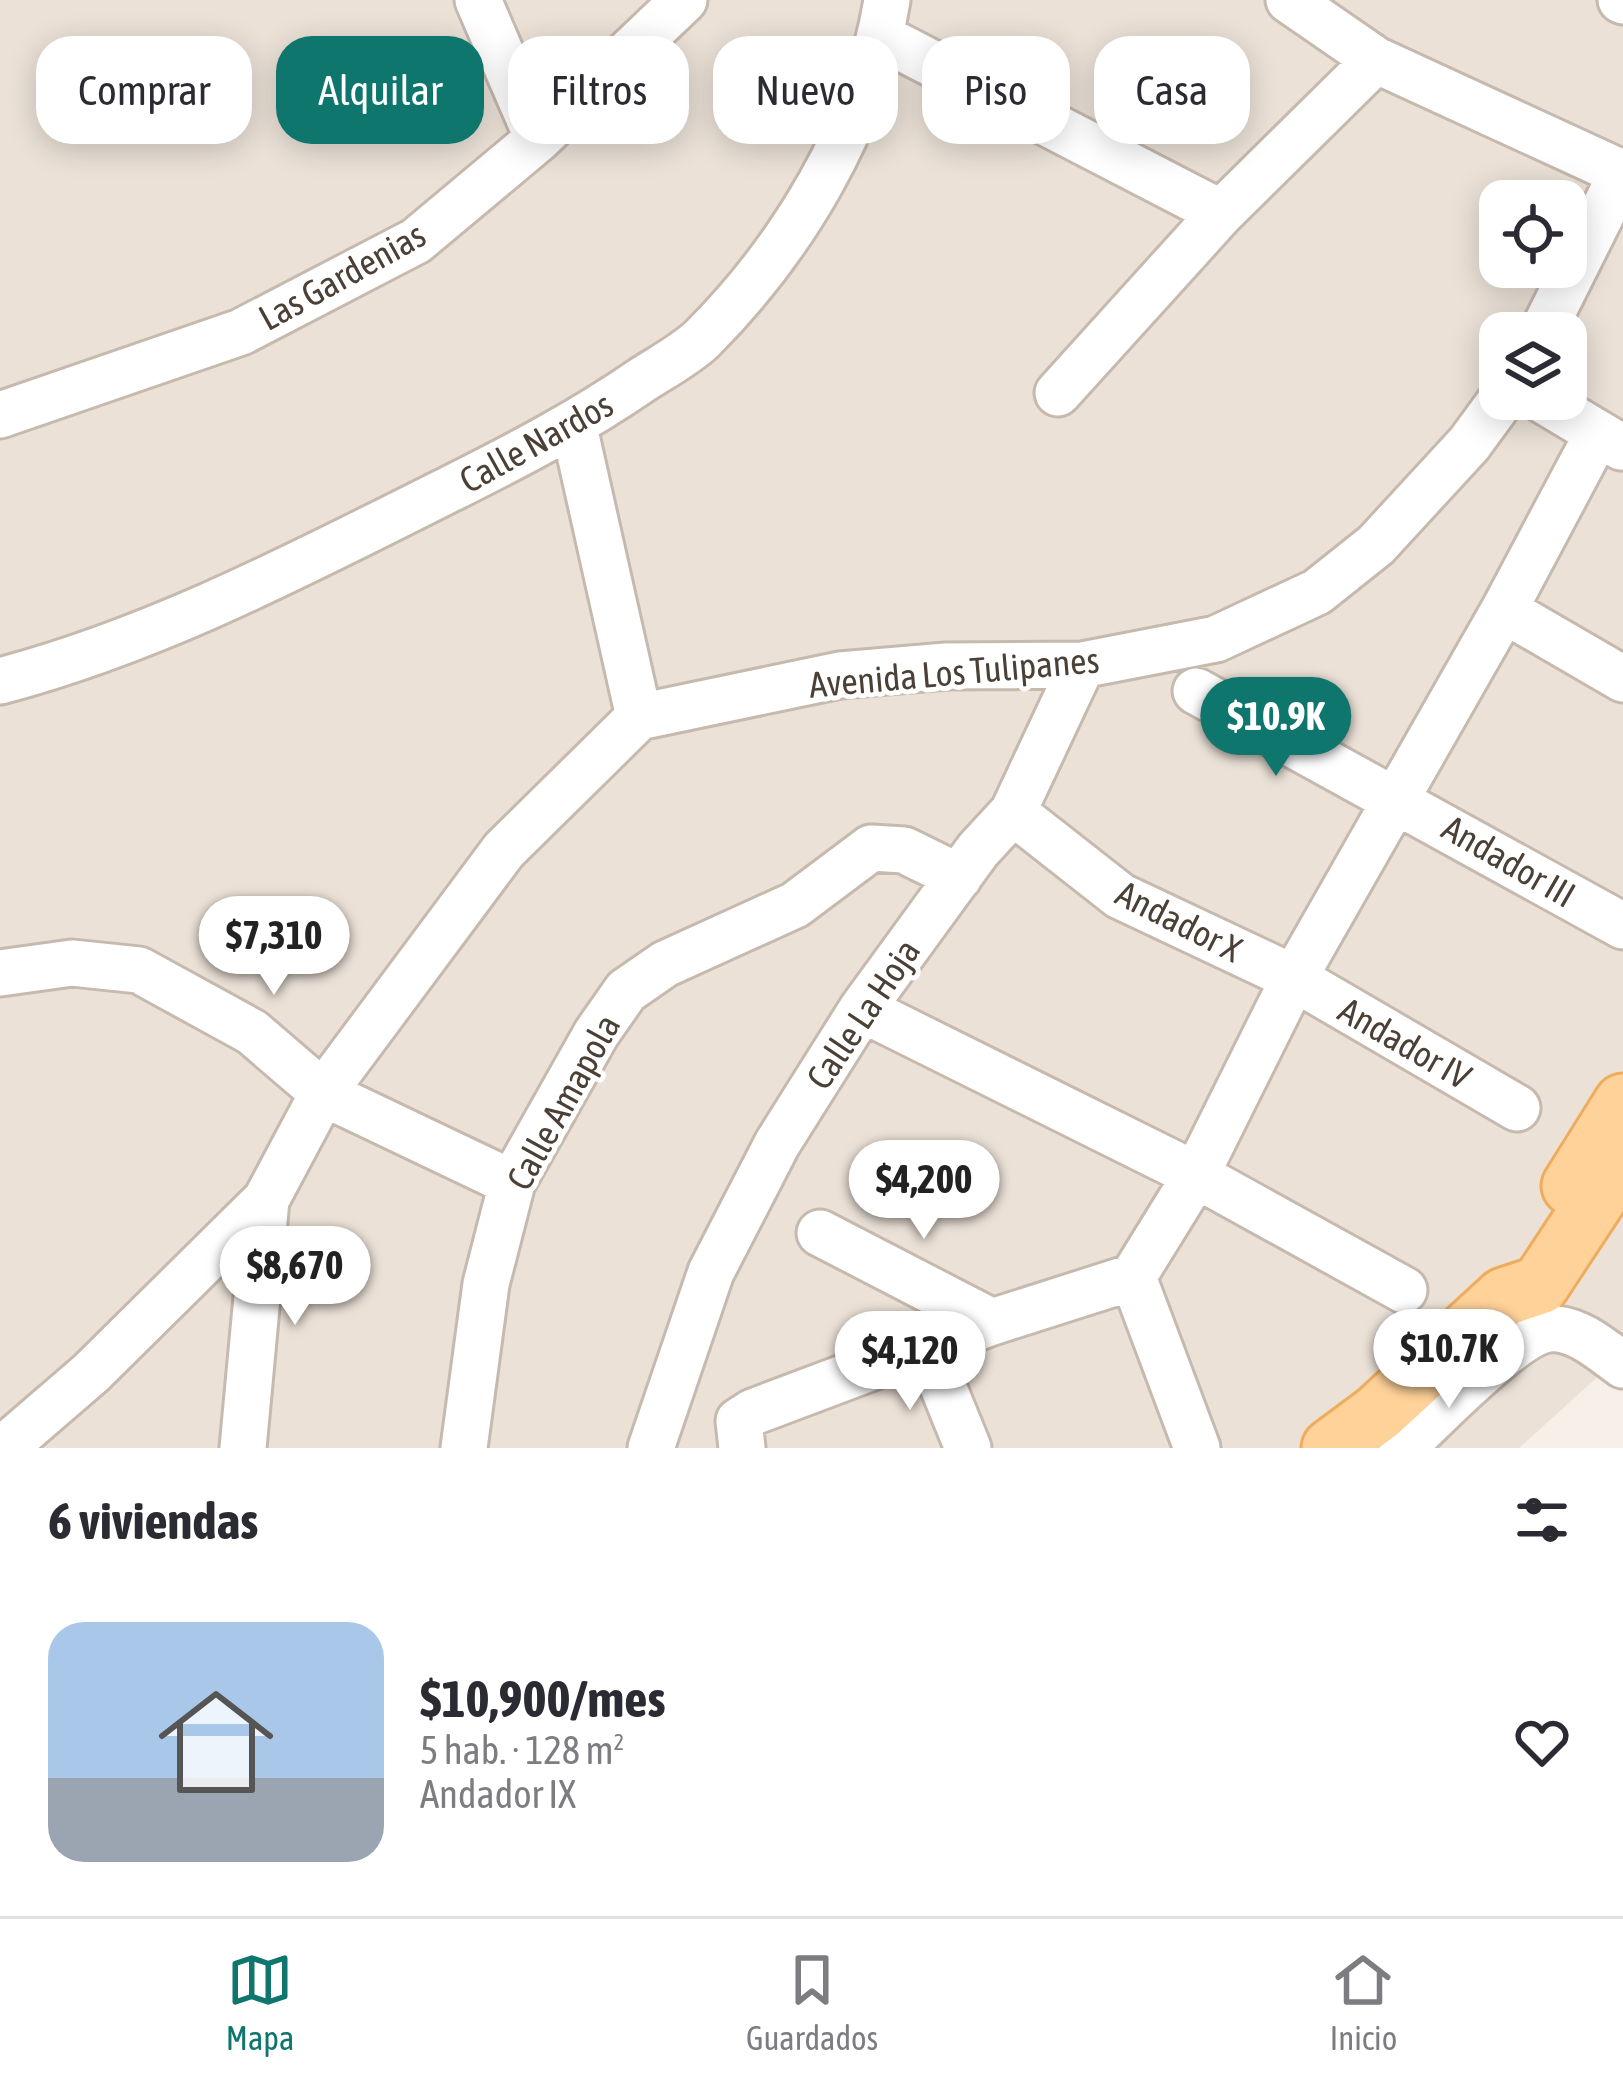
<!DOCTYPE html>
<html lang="es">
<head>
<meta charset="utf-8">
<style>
  :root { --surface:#fff; --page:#f7f7f7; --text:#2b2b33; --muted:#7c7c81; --line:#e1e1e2; --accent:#0f766e }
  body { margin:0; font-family:"Asap Condensed",sans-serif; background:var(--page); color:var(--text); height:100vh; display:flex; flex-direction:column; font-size:45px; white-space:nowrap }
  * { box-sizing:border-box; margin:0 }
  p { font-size:39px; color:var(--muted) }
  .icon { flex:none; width:66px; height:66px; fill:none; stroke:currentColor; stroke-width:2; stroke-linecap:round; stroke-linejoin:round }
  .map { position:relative; height:1448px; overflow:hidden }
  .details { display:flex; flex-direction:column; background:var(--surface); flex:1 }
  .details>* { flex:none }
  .top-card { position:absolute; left:36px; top:36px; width:1551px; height:108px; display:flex; gap:24px }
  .controls { position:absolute; left:1479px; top:180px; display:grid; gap:24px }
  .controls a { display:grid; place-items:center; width:108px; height:108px; border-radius:24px; background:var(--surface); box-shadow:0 6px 30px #0003; font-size:60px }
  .price { position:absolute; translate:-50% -102px; padding:0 27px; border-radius:42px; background:#fff; color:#222; font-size:39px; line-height:78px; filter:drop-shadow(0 3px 6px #0008) }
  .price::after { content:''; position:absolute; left:50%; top:72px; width:36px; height:27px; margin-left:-18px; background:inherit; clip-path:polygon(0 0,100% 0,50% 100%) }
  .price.active { background:var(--accent); color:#fff }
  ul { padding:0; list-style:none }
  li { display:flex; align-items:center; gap:36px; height:300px; padding:0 48px }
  li span { display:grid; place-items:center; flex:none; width:336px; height:240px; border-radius:36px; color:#555 }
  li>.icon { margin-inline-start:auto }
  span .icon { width:144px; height:144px; fill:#fffc; stroke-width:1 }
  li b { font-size:51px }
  h2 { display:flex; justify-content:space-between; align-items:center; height:144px; padding:0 48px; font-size:51px }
  .tag { padding:0 42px; border-radius:36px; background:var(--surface); box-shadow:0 6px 30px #0003; font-size:42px; line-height:108px }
  .tag.active { background:var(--accent); color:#fff }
  .tabs { display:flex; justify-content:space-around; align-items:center; height:168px; border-top:3px solid var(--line); background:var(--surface); font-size:33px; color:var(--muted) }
  .tabs a { display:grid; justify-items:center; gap:6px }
  .tabs .active { color:var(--accent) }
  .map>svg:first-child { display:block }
</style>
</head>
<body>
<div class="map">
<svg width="1623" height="1448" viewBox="0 0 1623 1448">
  <rect width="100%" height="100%" fill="#f6f0e9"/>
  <!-- residential -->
  <path fill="#ebe1d7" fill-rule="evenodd" d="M0 0H1623V1354L1519 1448H0ZM1500 201H1566V267H1500ZM1500 333H1566V399H1500Z"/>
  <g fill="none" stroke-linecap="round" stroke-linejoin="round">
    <defs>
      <path id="minor" d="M478 0 538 139
        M1289 0 1376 60 1622 173
        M1621 0 1623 1
        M881 37 1221 213
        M1542 333 1623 171
        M1058 393 1221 213 1376 60
        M1541 399 1621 447
        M0 415 241 332 416 241 538 139 684 0
        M574 427 639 717
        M1504 610 1623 679
        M0 681C159 639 306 561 452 488 518 455 581 422 642 380 662 367 685 355 702 339 791 250 867 126 887 0
        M1196 691 1623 926
        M1013 812 1120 896 1294 978 1517 1108
        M0 973 72 963 139 970 252 1032 323 1093 512 1183
        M862 1009 1196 1175 1404 1290
        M820 1233 992 1322
        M1133 1277 1197 1448
        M927 1347 968 1448
        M4 1448 91 1373 266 1200 323 1093 504 850 639 717 840 675 946 666 1082 665 1216 639 1317 592 1376 545 1469 444 1502 399
        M243 1448 266 1200
        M464 1448 486 1284 512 1183 596 1034 626 991 665 964 795 905 871 848 904 850 959 877
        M651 1448 711 1272 777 1144 862 1009 978 850 1013 812 1082 665
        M742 1448 739 1421 753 1412 992 1322 1133 1277 1196 1175 1294 978 1504 610 1597 435
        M1402 1448C1431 1422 1521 1324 1557 1329 1583 1332 1603 1351 1623 1365"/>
      <path id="major" d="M1571 1186 1623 1103
        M1331 1448 1378 1413 1504 1297 1540 1285 1623 1159"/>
    </defs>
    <!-- minor casing -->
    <use href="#minor" stroke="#c6b9ae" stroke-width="51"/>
    <!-- major casing -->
    <use href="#major" stroke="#f0ac5d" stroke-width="63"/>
    <!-- minor -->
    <use href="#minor" stroke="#fff" stroke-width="45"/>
    <!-- major -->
    <use href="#major" stroke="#ffd299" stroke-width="57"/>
  </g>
  <g text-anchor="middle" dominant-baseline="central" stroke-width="10" stroke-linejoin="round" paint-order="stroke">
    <!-- street labels -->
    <g font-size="36" fill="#4b4036" stroke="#fff">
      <text transform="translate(342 276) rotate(-29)">Las Gardenias</text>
      <text transform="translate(536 442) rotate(-29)">Calle Nardos</text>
      <text transform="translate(954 672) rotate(-5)">Avenida Los Tulipanes</text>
      <text transform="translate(1509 861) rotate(30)">Andador III</text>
      <text transform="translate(1179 921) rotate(27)">Andador X</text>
      <text transform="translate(863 1014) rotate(-56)">Calle La Hoja</text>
      <text transform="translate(1405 1043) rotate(30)">Andador IV</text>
      <text transform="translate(563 1102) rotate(-61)">Calle Amapola</text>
    </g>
  </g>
</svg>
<div class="controls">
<a><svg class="icon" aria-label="locate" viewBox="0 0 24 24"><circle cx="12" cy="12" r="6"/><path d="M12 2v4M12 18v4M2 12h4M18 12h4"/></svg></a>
<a><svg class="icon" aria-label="layers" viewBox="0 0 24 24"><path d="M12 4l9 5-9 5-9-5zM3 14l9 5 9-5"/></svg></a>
</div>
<b class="price active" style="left:1276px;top:779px">$10.9K</b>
<b class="price" style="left:274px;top:998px">$7,310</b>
<b class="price" style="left:924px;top:1242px">$4,200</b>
<b class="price" style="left:295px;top:1328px">$8,670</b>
<b class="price" style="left:1449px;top:1411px">$10.7K</b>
<b class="price" style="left:910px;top:1413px">$4,120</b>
<div class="top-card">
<a class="tag">Comprar</a>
<a class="tag active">Alquilar</a>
<a class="tag">Filtros</a>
<a class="tag">Nuevo</a>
<a class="tag">Piso</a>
<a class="tag">Casa</a>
</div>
</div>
<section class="details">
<h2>6 viviendas<svg class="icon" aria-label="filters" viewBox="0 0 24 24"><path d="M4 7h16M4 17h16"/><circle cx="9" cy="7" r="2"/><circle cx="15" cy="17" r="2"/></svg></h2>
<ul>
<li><span style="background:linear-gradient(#a9c7e8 65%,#9aa5b1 0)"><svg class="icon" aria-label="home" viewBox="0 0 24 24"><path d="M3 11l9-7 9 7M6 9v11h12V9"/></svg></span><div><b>$10,900/mes</b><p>5 hab. · 128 m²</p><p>Andador IX</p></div><svg class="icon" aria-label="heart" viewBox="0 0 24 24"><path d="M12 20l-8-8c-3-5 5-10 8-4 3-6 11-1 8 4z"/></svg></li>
</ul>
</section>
<nav class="tabs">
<a class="active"><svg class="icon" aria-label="map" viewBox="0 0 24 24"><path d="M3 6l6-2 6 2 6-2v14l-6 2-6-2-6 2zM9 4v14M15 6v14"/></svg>Mapa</a>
<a><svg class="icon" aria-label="saved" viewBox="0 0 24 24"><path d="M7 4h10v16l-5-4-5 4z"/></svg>Guardados</a>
<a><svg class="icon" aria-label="home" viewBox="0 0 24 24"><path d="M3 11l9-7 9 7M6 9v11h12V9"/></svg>Inicio</a>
</nav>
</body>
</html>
